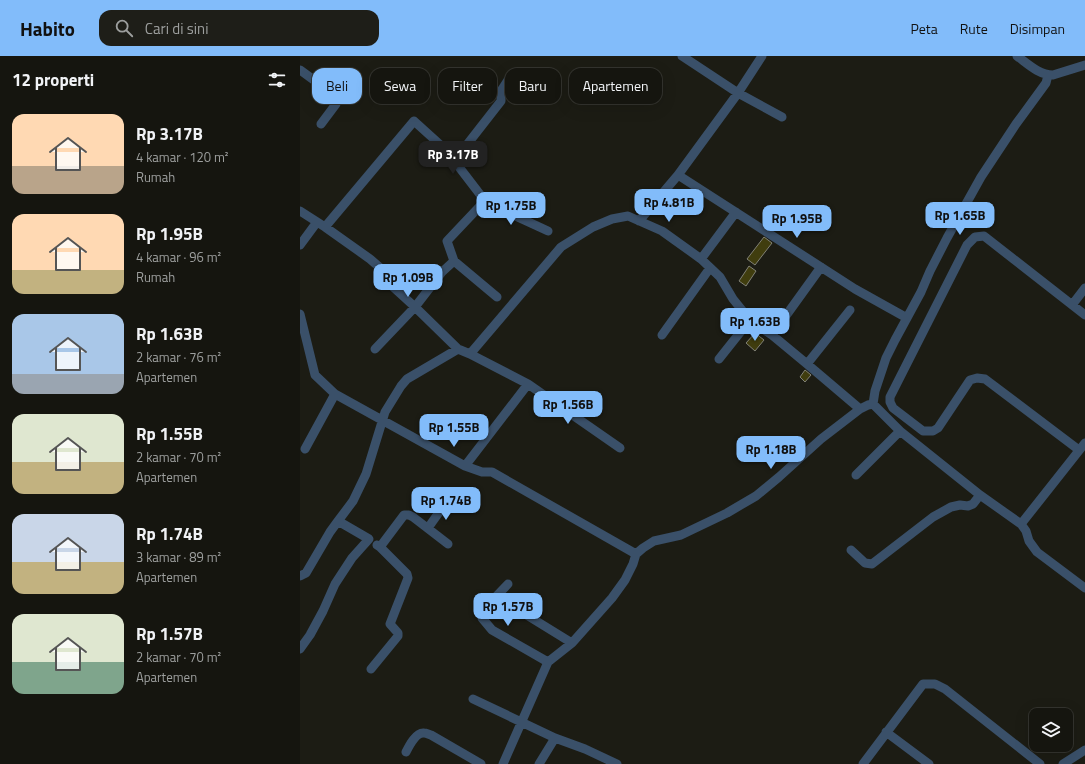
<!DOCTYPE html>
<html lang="id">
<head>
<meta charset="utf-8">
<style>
  :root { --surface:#15150f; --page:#1e1e18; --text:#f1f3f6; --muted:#9d9f9e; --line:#34342f; --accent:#82bcfa }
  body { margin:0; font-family:"Titillium Web",sans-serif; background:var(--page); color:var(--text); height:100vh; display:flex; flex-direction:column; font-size:15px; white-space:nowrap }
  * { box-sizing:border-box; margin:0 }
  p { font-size:13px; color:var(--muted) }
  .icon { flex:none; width:22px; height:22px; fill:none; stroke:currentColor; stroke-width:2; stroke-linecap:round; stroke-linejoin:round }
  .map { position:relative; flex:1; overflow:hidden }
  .sheet { display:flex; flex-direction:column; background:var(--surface); width:300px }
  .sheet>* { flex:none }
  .top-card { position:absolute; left:12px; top:12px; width:380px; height:36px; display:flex; gap:8px }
  .tools { position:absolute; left:729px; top:652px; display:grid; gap:8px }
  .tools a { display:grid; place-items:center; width:44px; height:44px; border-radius:8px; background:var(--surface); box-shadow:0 4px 16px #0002,0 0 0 1px var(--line); font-size:20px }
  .price { position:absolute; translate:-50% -34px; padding:0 9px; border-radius:8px; background:var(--accent); color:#111; font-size:13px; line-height:26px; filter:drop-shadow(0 1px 2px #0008) }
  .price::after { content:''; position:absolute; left:50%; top:24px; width:12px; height:9px; margin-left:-6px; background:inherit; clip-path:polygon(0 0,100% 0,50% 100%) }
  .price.selected { background:#222; color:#fff }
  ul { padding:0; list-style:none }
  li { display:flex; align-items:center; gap:12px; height:100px; padding:0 12px }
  li span { display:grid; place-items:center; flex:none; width:112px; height:80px; border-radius:12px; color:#555 }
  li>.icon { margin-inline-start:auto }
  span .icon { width:48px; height:48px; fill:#fffc; stroke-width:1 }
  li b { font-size:17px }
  h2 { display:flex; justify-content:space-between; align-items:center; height:48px; padding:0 12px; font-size:17px }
  .tag { padding:0 14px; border-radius:12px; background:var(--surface); box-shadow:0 4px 16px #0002,0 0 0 1px var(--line); font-size:14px; line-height:36px }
  .tag.selected { background:var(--accent); color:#111 }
  header { display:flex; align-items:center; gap:24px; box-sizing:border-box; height:56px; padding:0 20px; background:var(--accent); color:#111 }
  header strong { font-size:19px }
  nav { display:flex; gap:22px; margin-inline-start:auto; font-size:14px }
  .search { width:280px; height:36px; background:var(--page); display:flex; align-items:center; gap:10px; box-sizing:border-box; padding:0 14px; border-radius:12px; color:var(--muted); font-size:15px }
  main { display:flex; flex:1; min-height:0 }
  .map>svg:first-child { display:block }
</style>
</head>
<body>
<header>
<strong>Habito</strong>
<div class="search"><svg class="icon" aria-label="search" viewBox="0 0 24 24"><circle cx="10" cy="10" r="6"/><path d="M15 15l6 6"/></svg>Cari di sini</div>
<nav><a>Peta</a><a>Rute</a><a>Disimpan</a></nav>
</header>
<main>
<section class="sheet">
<h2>12 properti<svg class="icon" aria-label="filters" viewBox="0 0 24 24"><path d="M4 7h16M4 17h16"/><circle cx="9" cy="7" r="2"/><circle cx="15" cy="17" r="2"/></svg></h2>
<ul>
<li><span style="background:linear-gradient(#ffd9b3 65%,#b9a48a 0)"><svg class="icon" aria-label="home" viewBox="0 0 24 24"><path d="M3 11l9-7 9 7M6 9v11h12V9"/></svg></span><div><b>Rp 3.17B</b><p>4 kamar · 120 m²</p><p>Rumah</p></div></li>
<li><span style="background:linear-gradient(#ffd9b3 70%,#c2b280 0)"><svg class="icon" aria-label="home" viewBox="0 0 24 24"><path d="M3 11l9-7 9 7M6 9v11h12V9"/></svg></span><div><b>Rp 1.95B</b><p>4 kamar · 96 m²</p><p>Rumah</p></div></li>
<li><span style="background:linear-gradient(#a9c7e8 75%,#9aa5b1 0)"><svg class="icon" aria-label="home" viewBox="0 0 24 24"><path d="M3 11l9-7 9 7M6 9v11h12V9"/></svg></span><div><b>Rp 1.63B</b><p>2 kamar · 76 m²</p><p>Apartemen</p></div></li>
<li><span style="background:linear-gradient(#dfe7d0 60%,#c2b280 0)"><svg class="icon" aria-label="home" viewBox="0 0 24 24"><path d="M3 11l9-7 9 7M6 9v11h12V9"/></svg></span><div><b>Rp 1.55B</b><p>2 kamar · 70 m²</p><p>Apartemen</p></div></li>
<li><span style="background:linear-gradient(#c9d6e8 60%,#c2b280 0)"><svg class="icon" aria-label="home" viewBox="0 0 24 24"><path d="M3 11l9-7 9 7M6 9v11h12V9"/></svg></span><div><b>Rp 1.74B</b><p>3 kamar · 89 m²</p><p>Apartemen</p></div></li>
<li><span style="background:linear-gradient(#dfe7d0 60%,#7fa58c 0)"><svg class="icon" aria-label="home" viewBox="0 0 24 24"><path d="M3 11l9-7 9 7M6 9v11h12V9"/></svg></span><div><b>Rp 1.57B</b><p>2 kamar · 70 m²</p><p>Apartemen</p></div></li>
</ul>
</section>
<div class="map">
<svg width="785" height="708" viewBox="0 0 785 708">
  <rect width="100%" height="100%" fill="#1c1c14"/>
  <!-- building -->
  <path fill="#403d0e" stroke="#818176" d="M464 181 472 187 455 209 447 203Z
    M449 210 456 215 446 230 439 225Z
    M455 277 464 284 455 295 446 287Z
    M505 314 511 319 505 326 500 321Z"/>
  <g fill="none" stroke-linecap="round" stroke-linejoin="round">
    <!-- minor -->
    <path stroke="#3a5069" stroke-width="9" d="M382 0 438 37 482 61
      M717 0C728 8 739 19 753 19L785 9
      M0 14 37 41 36 48 21 68
      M155 104 201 45V35L212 18
      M378 119 555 233 607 262
      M183 145 248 175
      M0 155 25 171 70 203 85 216 92 230 115 251 158 293 170 298 228 328 165 410
      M339 165 378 119 438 37 462 0
      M25 171 114 65 146 94 182 141 183 145 181 149 147 185 154 205 197 241
      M0 189 17 166
      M401 203 436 156
      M772 249 785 232
      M0 258 15 319 35 338 165 410 182 416H192L336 498
      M362 279 410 212
      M472 279 521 211
      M75 293 115 251 142 216 154 205
      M170 298 261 191 293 171 312 163 328 160 362 175 401 203 420 221 433 243 450 264 472 279 507 308 560 353
      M419 303 450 264
      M507 308 550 254
      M228 328 320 392
      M573 348 575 335 586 302 595 284 621 236 630 215 647 182 681 121 716 68 746 27 748 19
      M5 393 35 338
      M779 394 685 323 677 322 670 324 638 372 633 375H623L593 352 590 346V341L667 189 675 181 684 180 785 259
      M556 419 600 375
      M721 468 785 387
      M128 472 147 445
      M77 489 80 491 104 459H109L113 461 148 488
      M551 494 565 507 572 508 633 461 651 451 660 449 668 450 673 448 680 439
      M0 520 6 517 30 476 38 465
      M208 528 184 553 182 562 192 574 248 606
      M212 550 272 587
      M0 593 10 579 23 555 35 528 52 502 69 483 38 465 53 445 66 418 85 356 101 330 107 323 158 293
      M71 613 98 580V577L90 568 108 522 107 518 80 491
      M173 643 255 682 285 693 317 708
      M586 676 629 708
      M106 696C109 690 116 676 124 677 126 677 128 678 131 679L181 708
      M203 708 248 606 272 587 312 542 325 524 333 508 336 498 343 492 354 485 381 479 427 457 456 440 479 421 521 383 560 353 568 349 573 348 600 375 680 439 721 468 726 475 729 485 737 496 785 532
      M239 708 255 682
      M563 708 623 628H635L645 633 740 708
      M763 708 785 694"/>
  </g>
</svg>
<div class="tools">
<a><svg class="icon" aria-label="layers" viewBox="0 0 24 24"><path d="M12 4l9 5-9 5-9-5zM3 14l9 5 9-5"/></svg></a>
</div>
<b class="price selected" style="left:153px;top:119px">Rp 3.17B</b>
<b class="price" style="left:369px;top:167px">Rp 4.81B</b>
<b class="price" style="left:211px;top:170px">Rp 1.75B</b>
<b class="price" style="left:660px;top:180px">Rp 1.65B</b>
<b class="price" style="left:497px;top:183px">Rp 1.95B</b>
<b class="price" style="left:108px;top:242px">Rp 1.09B</b>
<b class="price" style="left:455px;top:286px">Rp 1.63B</b>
<b class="price" style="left:268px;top:369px">Rp 1.56B</b>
<b class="price" style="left:154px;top:392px">Rp 1.55B</b>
<b class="price" style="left:471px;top:414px">Rp 1.18B</b>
<b class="price" style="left:146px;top:465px">Rp 1.74B</b>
<b class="price" style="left:208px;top:571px">Rp 1.57B</b>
<div class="top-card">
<a class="tag selected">Beli</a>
<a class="tag">Sewa</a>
<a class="tag">Filter</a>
<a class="tag">Baru</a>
<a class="tag">Apartemen</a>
</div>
</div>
</main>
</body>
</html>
